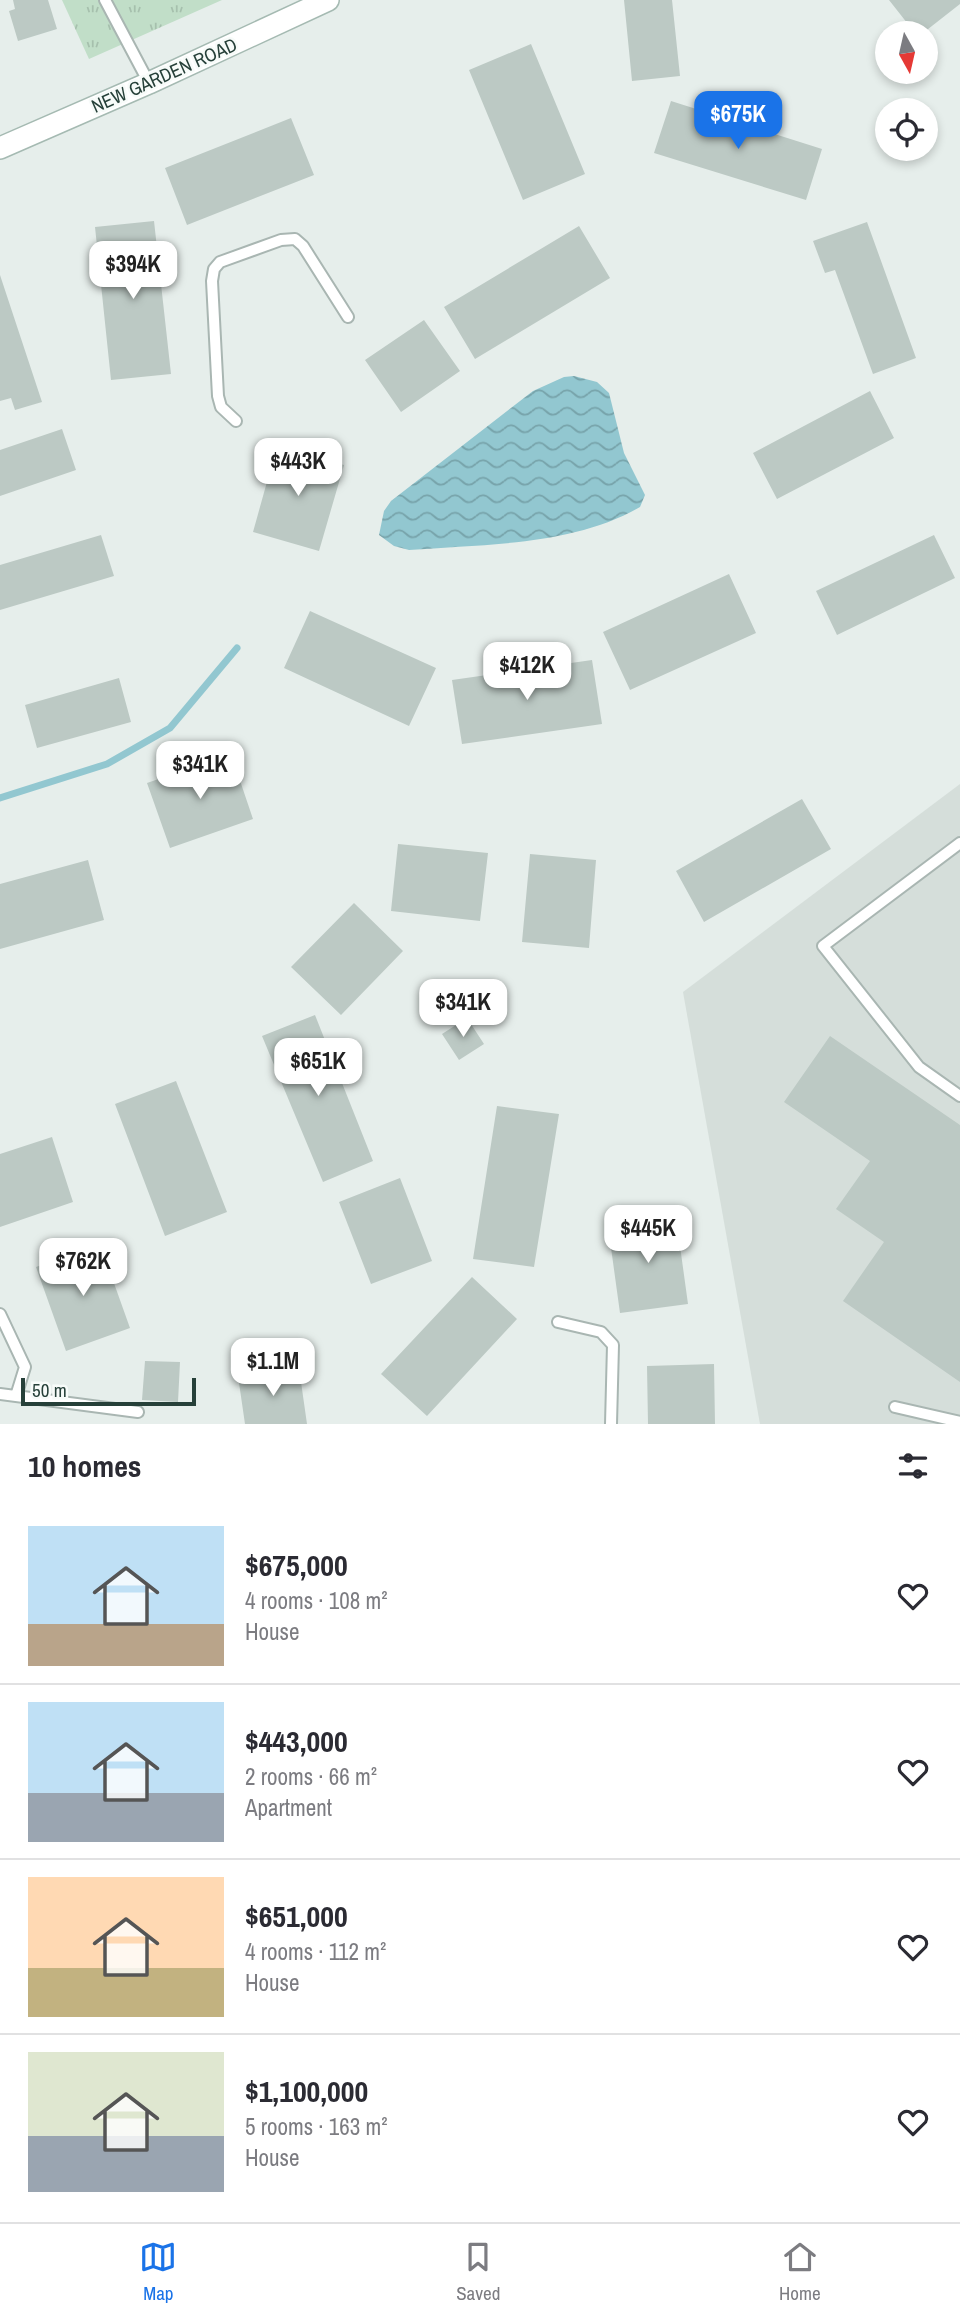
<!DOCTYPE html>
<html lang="en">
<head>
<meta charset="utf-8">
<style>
  :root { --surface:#fff; --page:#f7f7f7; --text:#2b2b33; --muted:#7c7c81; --line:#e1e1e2; --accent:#1a73e8 }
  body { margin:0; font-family:"Archivo Narrow",sans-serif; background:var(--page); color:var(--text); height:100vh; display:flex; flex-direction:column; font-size:26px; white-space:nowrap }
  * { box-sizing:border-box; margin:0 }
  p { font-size:23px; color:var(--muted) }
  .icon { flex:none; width:38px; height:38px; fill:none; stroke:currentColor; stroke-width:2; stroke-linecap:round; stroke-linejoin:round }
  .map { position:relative; height:1424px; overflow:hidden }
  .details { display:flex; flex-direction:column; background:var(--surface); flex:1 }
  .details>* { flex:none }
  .needle { width:46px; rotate:172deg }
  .tools { position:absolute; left:875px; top:21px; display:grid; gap:14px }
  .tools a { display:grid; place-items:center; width:63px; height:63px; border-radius:50%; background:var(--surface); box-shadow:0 4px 10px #0003; font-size:35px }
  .scale { position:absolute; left:21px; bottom:18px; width:175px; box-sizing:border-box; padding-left:7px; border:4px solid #264039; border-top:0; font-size:19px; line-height:24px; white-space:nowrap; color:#264039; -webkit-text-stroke:5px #f7fbf9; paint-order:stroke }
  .price { position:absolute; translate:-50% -60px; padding:0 16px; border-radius:14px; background:#fff; color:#222; font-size:23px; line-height:46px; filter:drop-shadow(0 2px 4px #0008) }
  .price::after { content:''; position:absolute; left:50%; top:42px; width:21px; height:16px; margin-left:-10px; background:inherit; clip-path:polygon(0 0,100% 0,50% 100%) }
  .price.active { background:var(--accent); color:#fff }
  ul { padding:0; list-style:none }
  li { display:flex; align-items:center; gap:21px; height:175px; padding:0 28px }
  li+li { border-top:2px solid var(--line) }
  li span { display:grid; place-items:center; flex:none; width:196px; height:140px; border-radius:0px; color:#555 }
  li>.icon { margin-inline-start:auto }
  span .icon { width:84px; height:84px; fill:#fffc; stroke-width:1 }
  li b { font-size:30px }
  h2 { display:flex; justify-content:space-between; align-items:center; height:84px; padding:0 28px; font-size:30px }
  .dock { display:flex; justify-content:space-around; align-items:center; height:98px; border-top:2px solid var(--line); background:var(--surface); font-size:19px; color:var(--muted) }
  .dock a { display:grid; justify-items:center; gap:4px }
  .dock .active { color:var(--accent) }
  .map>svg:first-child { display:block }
</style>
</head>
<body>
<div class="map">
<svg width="960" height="1424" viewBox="0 0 960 1424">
  <defs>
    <pattern id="park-tufts" width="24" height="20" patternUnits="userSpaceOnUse" patternTransform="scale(1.75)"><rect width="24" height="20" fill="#c1dec8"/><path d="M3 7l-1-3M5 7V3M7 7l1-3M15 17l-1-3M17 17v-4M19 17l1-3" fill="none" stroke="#a6c0ad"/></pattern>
    <pattern id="water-waves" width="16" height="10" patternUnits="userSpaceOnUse" patternTransform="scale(1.75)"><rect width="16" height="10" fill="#92c7d0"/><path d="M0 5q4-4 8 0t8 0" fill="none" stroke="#77a3aa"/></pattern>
  </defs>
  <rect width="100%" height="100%" fill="#e6eeeb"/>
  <!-- built -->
  <path fill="#d5deda" d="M960 784V1424H760L683 992Z"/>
  <!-- park -->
  <path fill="url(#park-tufts)" d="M62 0H222L89 59Z"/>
  <!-- water -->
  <path fill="url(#water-waves)" d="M574 376 597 382 609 393 624 453 645 495 640 507C572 546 486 544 409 550L394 546 379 535 384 511 391 501 533 391 564 377Z"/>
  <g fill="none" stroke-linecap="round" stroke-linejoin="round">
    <!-- stream -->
    <path stroke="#92c7d0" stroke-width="7" d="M0 798 107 764 170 728 237 648"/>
  </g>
  <!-- building -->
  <path fill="#bcc9c4" d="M13 0H48L57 29 18 41 9 11 15 9Z
    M624 0H672L680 76 632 81Z
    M889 0H960V4L923 33H915Z
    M531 44 585 174 523 200 469 70Z
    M671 101 822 149 806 200 654 153Z
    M291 118 314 175 187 225 165 168Z
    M154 221 171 374 111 380 95 227Z
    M867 222 916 358 873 374 835 270 825 273 813 241Z
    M579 226 610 278 475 359 444 307Z
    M0 275 42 402 15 410 11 398 0 401Z
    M424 320 460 371 401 412 365 360Z
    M870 391 894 438 777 499 753 453Z
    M62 429 76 470 0 496V450Z
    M277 446 344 465 319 551 253 532Z
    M101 535 114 576 0 610V565Z
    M934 535 955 578 837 635 816 591Z
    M729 574 756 633 630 690 603 632Z
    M310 611 436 668 409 726 284 668Z
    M592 660 602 724 462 744 452 680Z
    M119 678 131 722 37 748 25 705Z
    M231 754 253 819 170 848 147 783Z
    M802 799 831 849 704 922 676 871Z
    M398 844 488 853 480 921 391 911Z
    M530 854 596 860 589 948 522 942Z
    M88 860 104 920 0 949V884Z
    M354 903 403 951 341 1015 291 967Z
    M315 1015 373 1161 323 1182 262 1036Z
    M467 1018 484 1044 459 1060 442 1034Z
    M830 1036 960 1125V1382L843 1301 884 1242 836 1209 870 1161 784 1102Z
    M176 1081 227 1212 165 1236 115 1104Z
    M497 1106 559 1114 534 1267 473 1259Z
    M52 1137 73 1202 0 1227V1154Z
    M400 1178 432 1261 371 1284 339 1202Z
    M676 1217 688 1304 620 1313 608 1226Z
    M100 1244 130 1328 66 1351 36 1267Z
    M472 1277 517 1319 427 1416 381 1374Z
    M145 1361 180 1362 178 1402 142 1400Z
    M714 1364 715 1424H648L647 1366Z
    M299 1368 307 1424H245L238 1376Z"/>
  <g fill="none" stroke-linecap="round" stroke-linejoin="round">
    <defs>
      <path id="lane" d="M105 0 149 83
        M236 421 221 407 218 396 212 281 214 269 220 262 281 240 295 239 303 246 348 317
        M960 843 823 946 919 1067 960 1096
        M0 1314 25 1367 16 1396
        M558 1322 601 1332 613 1345 611 1424
        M0 1394 138 1412
        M895 1407 960 1422"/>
      <path id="secondary" d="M0 148 149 83 328 0"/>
    </defs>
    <!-- lane casing -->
    <use href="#lane" stroke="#a9b6b2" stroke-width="14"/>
    <!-- secondary casing -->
    <use href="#secondary" stroke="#a5bab2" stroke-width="24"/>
    <!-- lane -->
    <use href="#lane" stroke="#fff" stroke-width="10"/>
    <!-- secondary -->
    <use href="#secondary" stroke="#fff" stroke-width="21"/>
  </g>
  <g text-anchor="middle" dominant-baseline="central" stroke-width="5" stroke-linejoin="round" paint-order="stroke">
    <!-- street labels -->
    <g font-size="19" fill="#264039" stroke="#f7fbf9">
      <text transform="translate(164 75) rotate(-24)">NEW GARDEN ROAD</text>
    </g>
  </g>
</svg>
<div class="tools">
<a><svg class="needle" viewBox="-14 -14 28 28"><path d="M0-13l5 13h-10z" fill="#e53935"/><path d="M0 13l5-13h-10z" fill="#7c7c81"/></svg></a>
<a><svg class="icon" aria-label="locate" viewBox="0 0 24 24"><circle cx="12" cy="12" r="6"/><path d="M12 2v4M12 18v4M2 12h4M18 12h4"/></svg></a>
</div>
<div class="scale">50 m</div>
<b class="price active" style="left:738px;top:151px">$675K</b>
<b class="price" style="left:133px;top:301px">$394K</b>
<b class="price" style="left:298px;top:498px">$443K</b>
<b class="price" style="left:527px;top:702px">$412K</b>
<b class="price" style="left:200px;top:801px">$341K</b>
<b class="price" style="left:463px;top:1039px">$341K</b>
<b class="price" style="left:318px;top:1098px">$651K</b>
<b class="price" style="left:648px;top:1265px">$445K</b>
<b class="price" style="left:83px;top:1298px">$762K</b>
<b class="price" style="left:273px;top:1398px">$1.1M</b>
</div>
<section class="details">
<h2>10 homes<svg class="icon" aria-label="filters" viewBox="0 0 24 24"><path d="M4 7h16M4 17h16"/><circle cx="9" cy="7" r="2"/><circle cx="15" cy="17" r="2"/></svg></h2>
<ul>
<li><span style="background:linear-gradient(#bfe0f5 70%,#b9a48a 0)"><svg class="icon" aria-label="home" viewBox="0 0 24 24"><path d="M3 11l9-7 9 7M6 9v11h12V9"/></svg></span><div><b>$675,000</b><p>4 rooms · 108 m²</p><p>House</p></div><svg class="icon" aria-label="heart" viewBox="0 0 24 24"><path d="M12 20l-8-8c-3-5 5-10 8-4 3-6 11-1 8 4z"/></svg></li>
<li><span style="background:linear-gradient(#bfe0f5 65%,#9aa5b1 0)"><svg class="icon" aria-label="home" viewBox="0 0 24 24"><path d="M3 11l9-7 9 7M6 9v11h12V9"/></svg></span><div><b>$443,000</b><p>2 rooms · 66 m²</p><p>Apartment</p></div><svg class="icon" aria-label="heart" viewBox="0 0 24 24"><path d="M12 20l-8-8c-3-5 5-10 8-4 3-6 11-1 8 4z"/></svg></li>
<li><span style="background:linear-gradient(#ffd9b3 65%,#c2b280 0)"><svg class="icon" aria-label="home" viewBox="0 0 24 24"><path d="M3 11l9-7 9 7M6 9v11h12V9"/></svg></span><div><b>$651,000</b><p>4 rooms · 112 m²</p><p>House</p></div><svg class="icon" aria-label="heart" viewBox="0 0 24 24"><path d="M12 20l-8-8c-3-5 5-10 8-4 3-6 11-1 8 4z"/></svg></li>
<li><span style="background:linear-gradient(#dfe7d0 60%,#9aa5b1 0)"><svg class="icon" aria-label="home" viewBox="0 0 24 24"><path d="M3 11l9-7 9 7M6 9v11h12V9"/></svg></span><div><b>$1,100,000</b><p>5 rooms · 163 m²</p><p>House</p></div><svg class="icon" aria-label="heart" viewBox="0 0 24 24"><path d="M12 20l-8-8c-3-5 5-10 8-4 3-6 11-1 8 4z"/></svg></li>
</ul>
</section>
<nav class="dock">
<a class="active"><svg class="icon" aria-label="map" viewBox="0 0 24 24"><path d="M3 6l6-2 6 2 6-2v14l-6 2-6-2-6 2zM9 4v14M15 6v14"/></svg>Map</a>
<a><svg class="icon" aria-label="saved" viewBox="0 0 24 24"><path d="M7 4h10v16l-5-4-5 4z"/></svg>Saved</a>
<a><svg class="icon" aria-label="home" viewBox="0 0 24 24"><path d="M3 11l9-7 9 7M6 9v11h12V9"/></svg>Home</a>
</nav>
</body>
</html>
